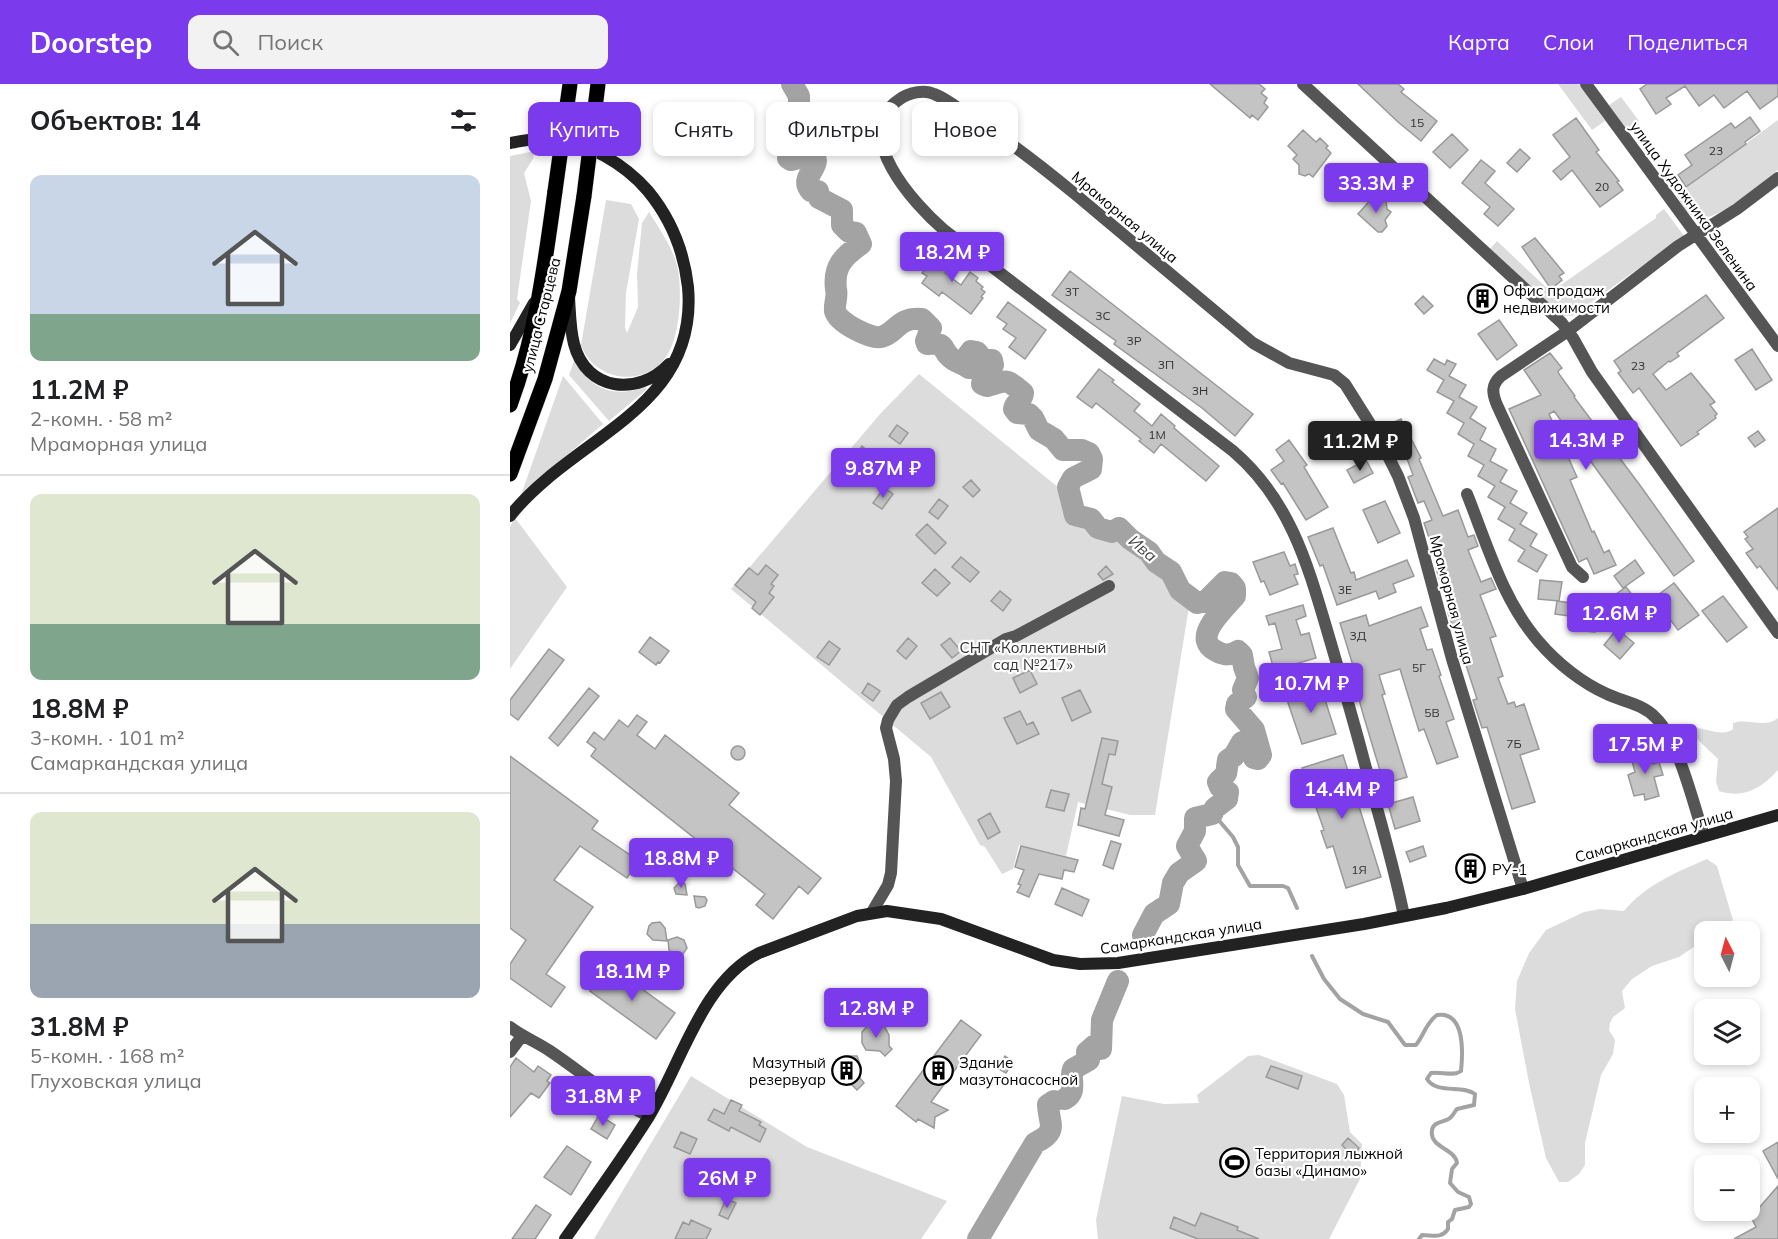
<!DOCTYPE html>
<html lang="ru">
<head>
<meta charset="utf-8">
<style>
  :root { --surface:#fff; --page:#f2f2f2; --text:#202124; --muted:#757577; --line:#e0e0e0; --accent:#7c3aed }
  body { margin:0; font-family:Mulish,sans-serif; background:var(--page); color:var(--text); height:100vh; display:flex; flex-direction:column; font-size:22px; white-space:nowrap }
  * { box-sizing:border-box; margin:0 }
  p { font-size:20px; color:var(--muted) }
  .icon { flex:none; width:33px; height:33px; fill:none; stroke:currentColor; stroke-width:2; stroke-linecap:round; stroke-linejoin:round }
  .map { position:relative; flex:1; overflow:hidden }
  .panel { display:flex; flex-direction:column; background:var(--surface); width:510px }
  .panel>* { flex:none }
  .top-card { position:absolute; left:18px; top:18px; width:570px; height:54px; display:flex; gap:12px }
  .needle { width:39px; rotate:354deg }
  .buttons { position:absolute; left:1184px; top:837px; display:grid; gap:12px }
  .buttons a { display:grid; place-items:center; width:66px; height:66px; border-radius:12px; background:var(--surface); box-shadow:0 3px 9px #0003; font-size:30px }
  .price { position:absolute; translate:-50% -51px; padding:0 14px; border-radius:6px; background:var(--accent); color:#fff; font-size:20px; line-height:39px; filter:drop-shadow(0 2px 3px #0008) }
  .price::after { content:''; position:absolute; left:50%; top:36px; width:18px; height:14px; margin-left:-9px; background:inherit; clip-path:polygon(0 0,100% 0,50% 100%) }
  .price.on { background:#222; color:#fff }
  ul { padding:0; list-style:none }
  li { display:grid; align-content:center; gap:12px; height:318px; padding:0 30px }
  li+li { border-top:2px solid var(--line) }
  li span { display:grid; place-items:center; height:186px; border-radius:12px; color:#555 }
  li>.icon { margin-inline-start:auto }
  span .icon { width:108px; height:108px; fill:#fffc; stroke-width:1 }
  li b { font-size:26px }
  h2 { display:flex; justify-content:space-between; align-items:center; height:72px; padding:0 30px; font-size:26px }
  .pill { padding:0 21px; border-radius:12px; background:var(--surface); box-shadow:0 3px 9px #0003; font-size:21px; line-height:54px }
  .pill.on { background:var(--accent); color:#fff }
  header { display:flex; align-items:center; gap:36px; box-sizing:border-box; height:84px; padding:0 30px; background:var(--accent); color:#fff }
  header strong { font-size:28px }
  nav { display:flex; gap:33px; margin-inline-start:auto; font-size:21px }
  .search { width:420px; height:54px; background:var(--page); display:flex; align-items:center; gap:15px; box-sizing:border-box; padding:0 21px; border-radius:12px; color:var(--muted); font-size:22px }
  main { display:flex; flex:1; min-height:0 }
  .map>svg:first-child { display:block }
</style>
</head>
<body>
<header>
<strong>Doorstep</strong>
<div class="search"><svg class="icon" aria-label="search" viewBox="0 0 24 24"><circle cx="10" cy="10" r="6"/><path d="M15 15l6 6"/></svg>Поиск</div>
<nav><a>Карта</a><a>Слои</a><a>Поделиться</a></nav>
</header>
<main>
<section class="panel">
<h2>Объектов: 14<svg class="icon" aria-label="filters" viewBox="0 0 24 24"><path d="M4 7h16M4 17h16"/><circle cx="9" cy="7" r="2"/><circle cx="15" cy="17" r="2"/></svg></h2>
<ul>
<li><span style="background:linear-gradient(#c9d6e8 75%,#7fa58c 0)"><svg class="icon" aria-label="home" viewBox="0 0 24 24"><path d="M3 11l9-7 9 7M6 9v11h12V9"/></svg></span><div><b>11.2M ₽</b><p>2-комн. · 58 m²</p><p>Мраморная улица</p></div></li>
<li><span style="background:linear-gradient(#dfe7d0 70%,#7fa58c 0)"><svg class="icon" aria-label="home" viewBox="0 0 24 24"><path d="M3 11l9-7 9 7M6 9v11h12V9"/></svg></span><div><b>18.8M ₽</b><p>3-комн. · 101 m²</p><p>Самаркандская улица</p></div></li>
<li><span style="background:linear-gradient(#dfe7d0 60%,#9aa5b1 0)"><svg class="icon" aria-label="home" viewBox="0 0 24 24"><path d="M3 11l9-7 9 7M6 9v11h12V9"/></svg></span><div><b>31.8M ₽</b><p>5-комн. · 168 m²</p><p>Глуховская улица</p></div></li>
</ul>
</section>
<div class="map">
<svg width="1268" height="1155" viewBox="0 0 1268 1155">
  <rect width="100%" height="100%" fill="#fff"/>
  <!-- green -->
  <path fill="#dcdcdc" d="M1048 0H1069L1095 37 1082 46Z
    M1111 13 1129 37 1116 46 1099 21Z
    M1268 36V86C1254 98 1201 143 1184 133 1176 129 1171 117 1166 111Z
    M25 67 23 75 14 89 21 117 7 215 10 219 0 239V72Z
    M96 116 121 120 129 135 116 209 115 243 117 249 128 223 127 190 132 139 139 128C150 146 164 165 168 186 172 209 170 247 159 268 140 304 85 300 71 261Z
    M1154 125 1174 152 1062 232H1054L980 165 987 157 1041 208 1146 134V131Z
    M64 277C83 306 102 314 136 303V306L99 337 59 291Z
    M409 290 549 404 680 517 645 731H620L568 718 556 772 509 761 503 785 492 790 475 763 470 761 421 673 221 505 371 329Z
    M53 292 93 340 11 411Z
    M5 434 57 503 0 585V443Z
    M1268 634V686C1252 704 1234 715 1209 707L1206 698 1208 675 1183 651 1187 644C1199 645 1213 653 1223 645V639C1239 634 1254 645 1268 634Z
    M1197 775 1207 782 1223 836 1211 847 1194 848V856L1169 873 1142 882 1122 895 1112 907 1115 924 1103 933 1100 939 1099 946 1105 956 1103 970 1091 991 1075 1059V1081L1069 1090 1058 1098H1049L1036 1074 1019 999 1005 925 1007 897 1019 869 1036 846 1074 828 1090 825 1114 827C1137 800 1165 789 1197 775Z
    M749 971 827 1000 834 1011 840 1048 852 1060 850 1095 819 1155H588L586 1136 612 1012 654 1020 689 1019 687 1011 738 972Z
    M181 992 297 1063 437 1117 411 1155H84Z"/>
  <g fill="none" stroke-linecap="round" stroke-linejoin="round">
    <!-- stream -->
    <path stroke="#a3a3a3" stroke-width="4" d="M704 726 706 733 723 753 728 763V781L740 802H773L778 804 787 824
      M802 872 814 895 830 915 853 930 878 938 895 961H906C914 951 916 939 927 931 955 927 953 968 951 987 943 993 931 987 921 989L917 995C927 1011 952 1000 965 1010L964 1021 947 1025C945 1027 944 1030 941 1033 936 1039 924 1036 922 1046 919 1064 945 1064 947 1079L942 1085 940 1099 948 1108 959 1113 961 1120 959 1123 945 1126 942 1135 938 1138V1145C931 1155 923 1151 912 1151L909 1155"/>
    <!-- river -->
    <path stroke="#a3a3a3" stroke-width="22" d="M282 0 289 12V27L294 33V53L278 74 281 76 289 74 306 76C306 87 290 95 301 107H308L309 114 332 126V141L339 148 346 149 351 160C334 172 323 182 326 205 328 212 324 220 325 227 328 239 361 255 371 253 387 249 387 233 412 235L421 244 416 257 417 260C439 259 429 264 441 274 447 279 453 279 459 284L461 281 458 271 461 267 467 268 473 276H482L483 281 473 295 472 300 477 302C497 297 495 293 513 309 513 316 505 318 504 325L507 329 519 330 523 334 529 346 544 355 553 366H572L579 369 582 375 581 385 563 394 558 403 565 431 581 435 588 444 602 448 609 444 620 455 639 468 646 478 661 488 670 506 687 519 696 517 715 498 721 499 725 504V512C715 524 680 554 706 567 715 572 720 571 728 567L732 571 734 583 738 594 733 606 736 613 727 620 726 625 744 646 751 671 748 675 744 674 740 661 732 658 724 672 718 676C715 692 720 686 708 698L710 703 718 708 717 715 705 724 702 730 685 734V747L677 762 686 777 669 789 663 799 659 820 644 830 633 851
      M555 1015C568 1007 559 997 563 985L579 976 577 968 585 961 587 965H591L592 936 608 897
      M468 1155 525 1059C549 1047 539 1041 538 1021L544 1017"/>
  </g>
  <!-- building -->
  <path fill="#c4c4c4" stroke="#999" stroke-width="1.5" d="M700 0H749L755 5 751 9 757 14 754 19 758 23 748 36 742 31 740 34Z
    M848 0H888L894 5 891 8 927 37 911 57 888 38Z
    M1137 0H1268V12L1250 25 1237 7 1214 24 1204 11 1189 22 1175 2 1156 14 1161 20 1146 30 1130 5Z
    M1240 33 1250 47 1235 58 1236 60 1176 103 1168 91 1182 81 1175 71 1221 39 1225 44Z
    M1066 34 1089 66 1086 68 1109 97 1107 98 1113 106 1090 123 1062 86 1051 96 1043 87 1060 73 1043 51Z
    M793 46 806 58 810 54 818 62 816 64 821 69 803 93 799 90 795 92 789 90V81L783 75 787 71 778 62Z
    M942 50 958 66 940 84 923 68Z
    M1010 65 1020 74 1007 88 997 79Z
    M971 76 985 87 975 99 1004 125 988 142 974 130 980 123 952 99Z
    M863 113 869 118 876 117 877 125 881 128 875 136 877 142 872 148H868L848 130Z
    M1025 154 1054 189 1049 192 1052 196 1041 205 1012 163Z
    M427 164 444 177 435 189 451 201 460 188 468 194 466 197 473 203 471 205 475 208 471 213 473 214 461 230 432 208 429 212 412 199 417 192 412 189 416 184 413 182Z
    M560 187 743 330 725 352 692 324 604 260 606 257 542 211Z
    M1196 211 1214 234 1167 269 1169 272 1160 278 1159 277 1143 290 1156 306 1181 289 1205 318 1200 321 1207 330 1205 332 1206 334 1187 348 1189 350 1171 362 1129 304 1123 309 1108 289 1111 287 1104 277Z
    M913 212 923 222 914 230 905 220Z
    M498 218 536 246 515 275 499 263 506 254 493 245 497 240 487 233Z
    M989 236 1007 261 987 276 968 250Z
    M1242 265 1262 296 1246 306 1225 276Z
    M1040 269 1052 284 1048 287 1049 290 1065 312 1064 313 1132 404 1184 477 1164 492 1044 327 1039 330 1067 393 1060 396 1082 448 1084 447 1094 469 1099 466 1106 481 1084 490 1077 474 1069 478 999 325 1031 311 1014 286Z
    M924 275 935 281 937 276 946 280 939 292 956 301 949 313 967 323 960 334 976 344 970 356 986 365 980 377 997 386 990 398 1007 407 1000 419 1017 429 1010 440 1027 450 1020 462 1037 471 1027 488 1008 477 1015 466 999 456 1005 445 988 435 995 423 978 413 985 402 968 392 974 381 958 372 964 360 948 350 954 339 937 329 944 317 927 308 934 296 917 286Z
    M589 285 604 296 602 298 630 320 624 327 642 342 651 330 665 342 664 344 709 382 696 397 651 360 644 369 629 357 631 355 586 319 582 324 567 313Z
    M891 335 911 374 909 375 933 432 948 426 958 453 964 451 968 462 958 466 971 498 981 494 986 505 970 511 986 552 980 554 993 592 988 594 998 620 1004 618 1006 623 1014 620 1029 665 1010 671 1025 718 1002 725 977 643 972 644 963 616 967 615 954 575 959 574 952 554 948 556 938 529 942 528 928 491 926 484 929 483 914 439 922 436 914 417 908 419 898 393 903 391 896 372 891 375 878 350 883 347 880 340Z
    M387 341 398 349 390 360 379 352Z
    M1248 347 1255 356 1245 363 1238 354Z
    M779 356 797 381 794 383 818 423 796 436 773 399 771 400 761 386 774 377 766 366Z
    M352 362 366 374 355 387 341 376Z
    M856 376 863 389 844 399 837 386Z
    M461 396 470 406 463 413 453 403Z
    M374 404 383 410 372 425 363 419Z
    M429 415 438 422 428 435 419 428Z
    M875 417 890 449 868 459 853 426Z
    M1268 424V506L1250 482 1247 484 1236 469 1243 465 1235 455 1238 453 1234 448Z
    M417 440 436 459 425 470 406 451Z
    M823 444 841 489 844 488 846 496 897 476 904 492 883 500 886 508 869 515 866 507 827 521 813 481 810 482 798 453Z
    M774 468 780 482 785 480 788 490 784 491 788 500 760 511 754 497 751 498 743 478Z
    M451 473 469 488 460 498 442 483Z
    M1125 476 1134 489 1113 504 1104 492Z
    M256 481 268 491 261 500 264 502 259 509 264 513 250 531 242 524 246 518 225 501 239 484 248 491Z
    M596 482 603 490 593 496 588 490Z
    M425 485 440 499 427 512 412 499Z
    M1030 496 1052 498 1049 517 1028 515Z
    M1164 499 1189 531 1168 546 1144 514Z
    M1116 503 1127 517 1106 533 1095 518Z
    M490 507 501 516 493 527 481 517Z
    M1213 512 1237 543 1217 558 1192 527Z
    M1047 517 1069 520 1067 533 1045 530Z
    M793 521 796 532 786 536 791 551 799 549 806 574 764 586 759 568 772 565 765 539 759 541 756 532Z
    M911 523 918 542 910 545 917 566 922 565 931 591 929 592 944 635 936 638 948 673 927 680 914 645 909 647 890 585 869 591 875 610 872 611 897 693 874 700 853 630 841 586 844 585 830 539 856 531 859 542Z
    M1064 533 1086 535 1085 548 1063 546Z
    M1107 545 1124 559 1110 575 1094 561Z
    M140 553 159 567 150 579 148 578 146 581 129 568Z
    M398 554 407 562 396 575 387 567Z
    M440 554 451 567 442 574 431 561Z
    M319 557 330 565 319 581 307 573Z
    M39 565 54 576 8 636 0 630V616Z
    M520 586 527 600 510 609 503 594Z
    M358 599 370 607 363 617 352 609Z
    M810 600 826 650 792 660 775 610Z
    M79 604 89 612 48 662 39 654Z
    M570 606 581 628 562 637 552 614Z
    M431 608 440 623 420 635 411 619Z
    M510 627 517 641 523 638 529 650 507 660 494 634Z
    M127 631 137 638 127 651 145 665 155 651 229 709 219 721 311 794 298 810 289 802 263 835 246 821 255 810 81 672 86 665 77 658 84 648 94 656 109 636 118 643Z
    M592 654 608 657 605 671 599 670 592 700 602 703 595 731 614 736 609 752 568 741 571 724 575 725Z
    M221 669a7 7 0 1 1 14 0a7 7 0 1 1-14 0Z
    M1139 665 1143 680 1149 678 1153 691 1144 693 1149 712 1135 716 1134 710 1124 712 1118 691 1125 688 1120 670Z
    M833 671 871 793 836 804 823 762 817 764 811 747 814 746 792 684Z
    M0 672 88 737 82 745 129 777 117 794 70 762 44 796 83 823 36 890 55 903 41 923 0 894V880L16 856 0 844Z
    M541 706 559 710 554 727 536 723Z
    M903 713 910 737 885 745 878 720Z
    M480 729 490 748 478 755 468 736Z
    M601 757 611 760 603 785 593 781Z
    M511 762 568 776 564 788 554 786 552 795 529 790 519 813 507 808 511 801 508 800 514 786 505 783Z
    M913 762 916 772 900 778 896 768Z
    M169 799 175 800 177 811 166 810 164 804Z
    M552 804 579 816 572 832 545 820Z
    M184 812 195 813 197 816 195 822 189 824 186 823Z
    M150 838 155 844 157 857 143 856 137 850 139 842 142 839Z
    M167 853 174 856 177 864 173 870 169 872H165L159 866 158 856Z
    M99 881 165 929 146 955 80 907Z
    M451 936 471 951 421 1018 438 1026 425 1033 424 1044 408 1035 406 1038 386 1022Z
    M364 939 374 942 379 951V962L382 965 375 972 370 967 356 966 352 959V948L359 940Z
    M336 972H347L351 983 350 994 354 999 347 1006 342 1001 331 999 324 991 323 986 326 976Z
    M495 972 503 978 496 989 487 984Z
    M6 974 24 988 28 982 41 991 37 997 40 999 29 1014 21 1009 0 1033V983Z
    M761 982 792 992 788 1005 756 993Z
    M221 1016 232 1021 229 1027 251 1038 249 1041 256 1045 250 1058 221 1043 219 1047 198 1036 204 1025 214 1030Z
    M89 1031 105 1041 97 1055 81 1045Z
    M171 1048 187 1055 180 1070 164 1063Z
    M838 1054 849 1064 843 1072 832 1061Z
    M1268 1058V1095L1253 1067Z
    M57 1062 81 1078 61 1111 34 1093Z
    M1268 1102V1155H1224L1246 1143 1241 1133Z
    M216 1115 226 1119 218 1135 209 1131Z
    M26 1121 41 1131 25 1155H2Z
    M691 1129 728 1143 727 1146 749 1155H688L660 1144 664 1133 685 1142Z
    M181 1136 201 1145 196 1155H165L173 1138 179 1141Z"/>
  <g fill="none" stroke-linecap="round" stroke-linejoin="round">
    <defs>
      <path id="primary" d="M0 321C26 252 35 179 45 107
        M0 390 35 295 59 207 74 112"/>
    </defs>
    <!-- primary casing -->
    <use href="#primary" stroke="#dbdbdb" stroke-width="16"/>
    <!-- street -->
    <path stroke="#555" stroke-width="12" d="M793 0 1052 239 1063 254 1082 288 1268 549
      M1076 0 1268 262
      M957 410C977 460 993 517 1029 558 1047 579 1072 599 1097 610 1114 618 1133 620 1146 634 1168 655 1184 722 1194 752
      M1073 493 1062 483 987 321C982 309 981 301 991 292L1058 247 1168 162 1227 125 1268 94
      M362 828 378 801 381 789 386 697 384 675 376 644 378 636 387 621 398 613 496 555 506 552 599 502
      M894 832C883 777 866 723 852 669 841 628 829 587 817 546 797 478 779 415 723 367L434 146C405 121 338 49 390 15 398 9 414 5 424 10 435 14 445 22 455 29 494 53 530 81 565 110 624 160 684 209 743 259L779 279 824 291 835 300 869 354 888 392 904 434 942 575 1013 805
      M0 943C13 953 27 958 40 967 73 989 103 1016 139 1032
      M0 968 12 952"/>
    <!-- secondary -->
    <path stroke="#222" stroke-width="12" d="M0 59C13 57 28 53 41 54 77 58 115 80 138 107 161 135 174 167 178 203 189 326 64 351 0 432
      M59 213C60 228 60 245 64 260 76 307 128 313 159 280
      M0 261 24 219
      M55 1155C83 1115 112 1075 138 1034 171 981 191 898 249 869L347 832 377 827 431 835 543 876 570 880 608 879 854 840 936 824 1013 805 1268 731"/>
    <!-- primary -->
    <use href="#primary" stroke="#000" stroke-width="15"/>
    <defs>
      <path id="primary-bridge" d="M45 107 60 0
        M74 112 88 0"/>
    </defs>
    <!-- primary-bridge casing -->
    <use href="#primary-bridge" stroke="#dbdbdb" stroke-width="16" stroke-linecap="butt"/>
    <!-- primary-bridge -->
    <use href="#primary-bridge" stroke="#000" stroke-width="15"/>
  </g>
  <!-- icons -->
  <defs>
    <symbol id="building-ring" viewBox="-11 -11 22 22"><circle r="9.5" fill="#fff" stroke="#000" stroke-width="1.5"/><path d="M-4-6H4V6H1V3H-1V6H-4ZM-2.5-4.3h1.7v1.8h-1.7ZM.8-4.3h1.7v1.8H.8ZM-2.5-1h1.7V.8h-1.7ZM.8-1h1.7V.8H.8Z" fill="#000"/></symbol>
    <symbol id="stadium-ring" viewBox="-11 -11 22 22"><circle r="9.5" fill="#fff" stroke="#000" stroke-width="1.5"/><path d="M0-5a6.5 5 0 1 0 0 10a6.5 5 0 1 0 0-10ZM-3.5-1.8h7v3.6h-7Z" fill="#000"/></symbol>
  </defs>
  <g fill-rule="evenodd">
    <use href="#building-ring" x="956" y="198" width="33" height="33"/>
    <use href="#building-ring" x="944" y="768" width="33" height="33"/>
    <use href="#building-ring" x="320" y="970" width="33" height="33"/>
    <use href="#building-ring" x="412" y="970" width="33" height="33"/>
    <use href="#stadium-ring" x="708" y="1062" width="33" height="33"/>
  </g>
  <g text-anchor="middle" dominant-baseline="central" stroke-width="4.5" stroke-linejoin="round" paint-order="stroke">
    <!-- number labels -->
    <g font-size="12" fill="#313131">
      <text x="907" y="38">15</text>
      <text x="1206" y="66">23</text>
      <text x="1092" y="102">20</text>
      <text x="562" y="207">3Т</text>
      <text x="593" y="231">3С</text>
      <text x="624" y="256">3Р</text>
      <text x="656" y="280">3П</text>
      <text x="1128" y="281">23</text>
      <text x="690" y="306">3Н</text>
      <text x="647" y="350">1М</text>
      <text x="835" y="505">3Е</text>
      <text x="848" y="551">3Д</text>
      <text x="909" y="583">5Г</text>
      <text x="922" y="628">5В</text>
      <text x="1004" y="659">7Б</text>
      <text x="849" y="785">1Я</text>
    </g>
    <!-- street labels -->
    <g font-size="15" fill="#000" stroke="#fff">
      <text transform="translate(1184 122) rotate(54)">улица Художника Зеленина</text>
      <text transform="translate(615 133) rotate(40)">Мраморная улица</text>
      <text transform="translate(31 231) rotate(-76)">улица Старцева</text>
      <text transform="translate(942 516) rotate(75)">Мраморная улица</text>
      <text transform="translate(1144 751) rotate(-16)">Самаркандская улица</text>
      <text transform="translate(671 852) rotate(-9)">Самаркандская улица</text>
    </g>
    <!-- poi labels -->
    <g font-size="15" fill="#000" stroke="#fff" text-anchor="start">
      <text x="993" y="206">Офис продаж<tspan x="993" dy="17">недвижимости</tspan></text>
      <text x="982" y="785">РУ-1</text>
      <text x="316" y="978" text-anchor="end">Мазутный<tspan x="316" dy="17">резервуар</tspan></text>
      <text x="449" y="978">Здание<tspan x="449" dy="17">мазутонасосной</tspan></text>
      <text x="745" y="1069">Территория лыжной<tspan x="745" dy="17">базы «Динамо»</tspan></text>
    </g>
    <!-- park labels -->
    <g font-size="15" fill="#333" stroke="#fff">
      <text x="523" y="563">СНТ «Коллективный<tspan x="523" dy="17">сад №217»</tspan></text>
    </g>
    <!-- water labels -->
    <g font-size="16" font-style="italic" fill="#444" stroke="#fff">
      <text transform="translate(633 464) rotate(40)">Ива</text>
    </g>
  </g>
</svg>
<div class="buttons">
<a><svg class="needle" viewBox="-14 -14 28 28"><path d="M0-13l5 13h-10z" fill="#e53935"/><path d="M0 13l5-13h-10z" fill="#757577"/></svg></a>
<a><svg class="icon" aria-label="layers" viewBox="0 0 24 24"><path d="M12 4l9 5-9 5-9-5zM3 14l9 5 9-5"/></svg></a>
<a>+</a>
<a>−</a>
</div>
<b class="price" style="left:866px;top:130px">33.3M ₽</b>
<b class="price" style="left:442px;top:199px">18.2M ₽</b>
<b class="price" style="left:1076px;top:387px">14.3M ₽</b>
<b class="price on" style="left:850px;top:388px">11.2M ₽</b>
<b class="price" style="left:373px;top:415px">9.87M ₽</b>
<b class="price" style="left:1109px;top:560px">12.6M ₽</b>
<b class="price" style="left:801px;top:630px">10.7M ₽</b>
<b class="price" style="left:1135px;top:691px">17.5M ₽</b>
<b class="price" style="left:832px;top:736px">14.4M ₽</b>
<b class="price" style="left:171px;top:805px">18.8M ₽</b>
<b class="price" style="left:122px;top:918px">18.1M ₽</b>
<b class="price" style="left:366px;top:955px">12.8M ₽</b>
<b class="price" style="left:93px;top:1043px">31.8M ₽</b>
<b class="price" style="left:217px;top:1125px">26M ₽</b>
<div class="top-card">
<a class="pill on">Купить</a>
<a class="pill">Снять</a>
<a class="pill">Фильтры</a>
<a class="pill">Новое</a>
</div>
</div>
</main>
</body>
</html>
